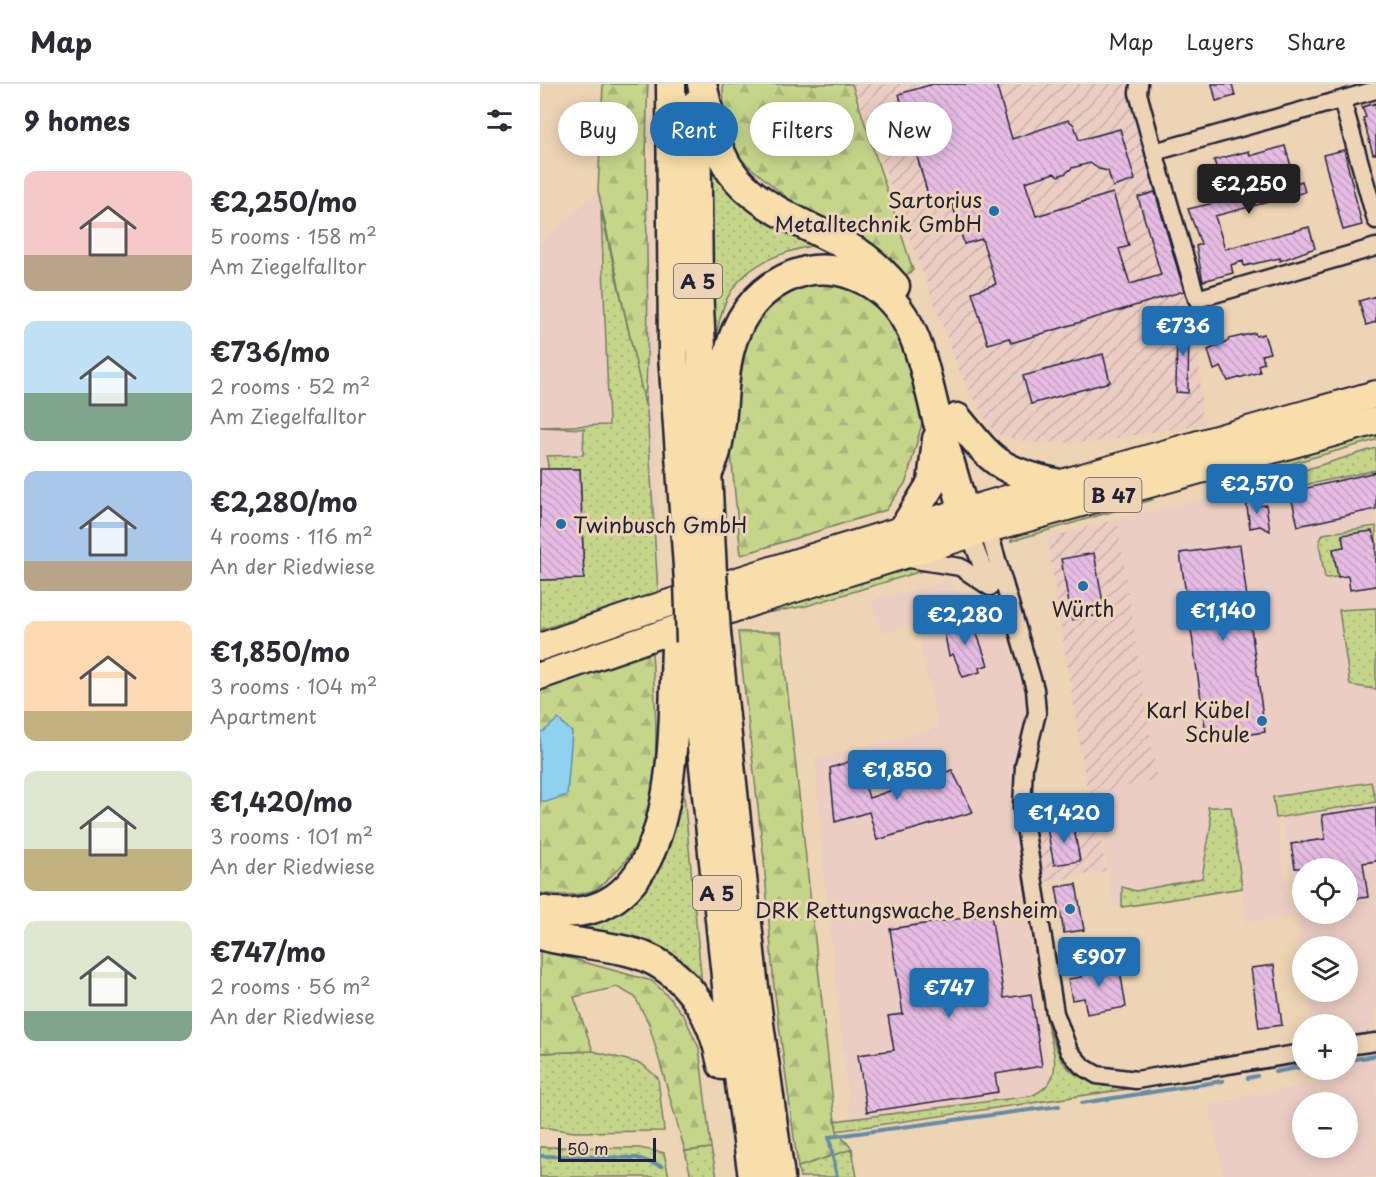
<!DOCTYPE html>
<html lang="en">
<head>
<meta charset="utf-8">
<style>
  :root { --surface:#fff; --page:#f2f2f3; --text:#2b2b33; --muted:#7c7c81; --line:#e1e1e2; --accent:#1f6fb2 }
  body { margin:0; font-family:"Playpen Sans",sans-serif; background:var(--page); color:var(--text); height:100vh; display:flex; flex-direction:column; font-size:22px; white-space:nowrap }
  * { box-sizing:border-box; margin:0 }
  p { font-size:20px; color:var(--muted) }
  .icon { flex:none; width:33px; height:33px; fill:none; stroke:currentColor; stroke-width:2; stroke-linecap:round; stroke-linejoin:round }
  .map { position:relative; flex:1; overflow:hidden }
  .side { display:flex; flex-direction:column; background:var(--surface); width:540px }
  .side>* { flex:none }
  .top-card { position:absolute; left:18px; top:18px; width:570px; height:54px; display:flex; gap:12px }
  .fabs { position:absolute; left:752px; top:774px; display:grid; gap:12px }
  .fabs a { display:grid; place-items:center; width:66px; height:66px; border-radius:50%; background:var(--surface); box-shadow:0 3px 15px #0003; font-size:30px }
  .scale { position:absolute; left:18px; bottom:15px; width:98px; box-sizing:border-box; padding-left:6px; border:3px solid #22223b; border-top:0; font-size:16px; line-height:21px; white-space:nowrap; color:#22223b; -webkit-text-stroke:4px #edd4b5; paint-order:stroke }
  .price { position:absolute; translate:-50% -51px; padding:0 14px; border-radius:6px; background:var(--accent); color:#fff; font-size:20px; line-height:39px; filter:drop-shadow(0 2px 3px #0008) }
  .price::after { content:''; position:absolute; left:50%; top:36px; width:18px; height:14px; margin-left:-9px; background:inherit; clip-path:polygon(0 0,100% 0,50% 100%) }
  .price.selected { background:#222; color:#fff }
  ul { padding:0; list-style:none }
  li { display:flex; align-items:center; gap:18px; height:150px; padding:0 24px }
  li span { display:grid; place-items:center; flex:none; width:168px; height:120px; border-radius:12px; color:#555 }
  li>.icon { margin-inline-start:auto }
  span .icon { width:72px; height:72px; fill:#fffc; stroke-width:1 }
  li b { font-size:26px }
  h2 { display:flex; justify-content:space-between; align-items:center; height:72px; padding:0 24px; font-size:26px }
  .tag { padding:0 21px; border-radius:27px; background:var(--surface); box-shadow:0 3px 15px #0003; font-size:21px; line-height:54px }
  .tag.selected { background:var(--accent); color:#fff }
  header { display:flex; align-items:center; gap:36px; box-sizing:border-box; height:84px; padding:0 30px; background:var(--surface); border-bottom:2px solid var(--line) }
  header strong { font-size:28px }
  nav { display:flex; gap:33px; margin-inline-start:auto; font-size:21px }
  main { display:flex; flex:1; min-height:0 }
  .map>svg:first-child { display:block }
</style>
</head>
<body>
<header>
<strong>Map</strong>
<nav><a>Map</a><a>Layers</a><a>Share</a></nav>
</header>
<main>
<section class="side">
<h2>9 homes<svg class="icon" aria-label="filters" viewBox="0 0 24 24"><path d="M4 7h16M4 17h16"/><circle cx="9" cy="7" r="2"/><circle cx="15" cy="17" r="2"/></svg></h2>
<ul>
<li><span style="background:linear-gradient(#f6c9c9 70%,#b9a48a 0)"><svg class="icon" aria-label="home" viewBox="0 0 24 24"><path d="M3 11l9-7 9 7M6 9v11h12V9"/></svg></span><div><b>€2,250/mo</b><p>5 rooms · 158 m²</p><p>Am Ziegelfalltor</p></div></li>
<li><span style="background:linear-gradient(#bfe0f5 60%,#7fa58c 0)"><svg class="icon" aria-label="home" viewBox="0 0 24 24"><path d="M3 11l9-7 9 7M6 9v11h12V9"/></svg></span><div><b>€736/mo</b><p>2 rooms · 52 m²</p><p>Am Ziegelfalltor</p></div></li>
<li><span style="background:linear-gradient(#a9c7e8 75%,#b9a48a 0)"><svg class="icon" aria-label="home" viewBox="0 0 24 24"><path d="M3 11l9-7 9 7M6 9v11h12V9"/></svg></span><div><b>€2,280/mo</b><p>4 rooms · 116 m²</p><p>An der Riedwiese</p></div></li>
<li><span style="background:linear-gradient(#ffd9b3 75%,#c2b280 0)"><svg class="icon" aria-label="home" viewBox="0 0 24 24"><path d="M3 11l9-7 9 7M6 9v11h12V9"/></svg></span><div><b>€1,850/mo</b><p>3 rooms · 104 m²</p><p>Apartment</p></div></li>
<li><span style="background:linear-gradient(#dfe7d0 65%,#c2b280 0)"><svg class="icon" aria-label="home" viewBox="0 0 24 24"><path d="M3 11l9-7 9 7M6 9v11h12V9"/></svg></span><div><b>€1,420/mo</b><p>3 rooms · 101 m²</p><p>An der Riedwiese</p></div></li>
<li><span style="background:linear-gradient(#dfe7d0 75%,#7fa58c 0)"><svg class="icon" aria-label="home" viewBox="0 0 24 24"><path d="M3 11l9-7 9 7M6 9v11h12V9"/></svg></span><div><b>€747/mo</b><p>2 rooms · 56 m²</p><p>An der Riedwiese</p></div></li>
</ul>
</section>
<div class="map">
<svg width="836" height="1093" viewBox="0 0 836 1093">
  <defs>
    <pattern id="industrial-furrows" width="10" height="10" patternUnits="userSpaceOnUse" patternTransform="scale(1.5)"><rect width="10" height="10" fill="#ebcdc3"/><path d="M-1 1l2-2M0 10L10 0M9 11l2-2" fill="none" stroke="#c9b0a8"/></pattern>
    <pattern id="grass-dots" width="8" height="8" patternUnits="userSpaceOnUse" patternTransform="scale(1.5)"><rect width="8" height="8" fill="#c5d68b"/><path d="M2 2h.1M6 6h.1" fill="none" stroke="#a9b779" stroke-width="1.8" stroke-linecap="round"/></pattern>
    <pattern id="forest-firs" width="22" height="20" patternUnits="userSpaceOnUse" patternTransform="scale(1.5)"><rect width="22" height="20" fill="#c5d68b"/><path d="M5 1l3.5 6h-7zM16 11l3.5 6h-7z" fill="#a9b779"/></pattern>
    <pattern id="building-back-hatch" width="6" height="6" patternUnits="userSpaceOnUse" patternTransform="scale(1.5)"><rect width="6" height="6" fill="#e6bce3"/><path d="M-1 5l2 2M0 0l6 6M5-1l2 2" fill="none" stroke="#c5a1c4"/></pattern>
  </defs>
  <rect width="100%" height="100%" fill="#edd4b5"/>
  <filter id="ink" filterUnits="userSpaceOnUse"><feTurbulence type="fractalNoise" baseFrequency=".0167" numOctaves="2"/><feDisplacementMap in="SourceGraphic" scale="12" xChannelSelector="R" yChannelSelector="G"/><feConvolveMatrix kernelMatrix="1 2 1 2 8 2 1 2 1" color-interpolation-filters="sRGB"/></filter>
  <g filter="url(#ink)">
    <!-- built -->
    <path fill="#ebcdc3" fill-rule="evenodd" d="M58 107 109 111 120 515 0 556V160Z
      M836 364V1093H684L669 1020 783 998 781 986H807V940H773L768 908H807V862H762V869L742 733 736 734 752 832 707 839 701 804 574 824 555 709 617 694 577 435 689 409ZM762 784H807V830H762ZM762 1018H807V1064H762Z
      M405 499 436 516 460 537 491 630 480 675 474 734 481 798 513 1012 311 1041 283 782 275 675 398 644 376 540 342 549 331 516Z"/>
    <!-- industrial -->
    <path fill="url(#industrial-furrows)" d="M313 0H591L589 7 657 220 662 340 552 358 493 359 459 351 449 342 420 289Z
      M577 435 617 695 548 711 507 454Z
      M555 720 566 787 505 798 493 733Z"/>
    <!-- grass -->
    <path fill="url(#grass-dots)" stroke="#747c63" stroke-width="1.5" d="M170 74 196 115 225 135 275 161C242 168 207 179 189 211 181 224 178 244 174 260Z
      M61 127 107 327 118 508 0 546V496L44 494 40 385H8L7 372 43 371 44 345 0 343 69 341Z
      M836 347V356L674 401 683 390Z
      M836 364V386L690 417 689 409Z
      M598 412 612 416 471 457 474 449Z
      M836 442V458L832 447 802 452 804 463 793 465 798 493 785 494 779 459 783 450Z
      M379 482 395 483 266 522 220 530 222 525 276 513Z
      M836 524V605H834L810 601 799 526Z
      M140 669 162 901 142 879 98 854 55 848 4 836 65 834 80 824Z
      M831 698 836 718 736 734 733 713Z
      M668 723H691L702 804 582 823V803L596 807 662 794 671 739Z
      M506 934C519 974 521 991 564 1002L762 974V980L296 1047 295 1037 491 1012C528 996 512 966 506 934Z
      M53 967 102 980 118 994 124 1047 35 1048 0 1043V969Z
      M0 1063 99 1064 124 1069 129 1093H0Z
      M171 1064 177 1093H151L145 1067Z
      M312 1065 317 1093H260L258 1083Z"/>
    <!-- forest -->
    <path fill="url(#forest-firs)" stroke="#747c63" stroke-width="1.5" d="M63 0H108C102 107 112 214 105 321L58 107Z
      M183 0H312L373 186 363 195 304 149 251 117 198 73 184 30Z
      M287 196 321 208 351 233 372 291 383 336 366 398 346 426 201 471 190 359 191 291 215 229 248 204Z
      M198 548H241L295 1037 297 1047 312 1065 258 1083 234 903 224 776Z
      M112 569C116 636 128 743 72 791 67 796 61 803 54 806 36 813 19 811 0 809V607Z
      M0 866 112 897 129 913 144 932 159 964 171 1064 145 1067 109 940 95 913 77 903 34 913 53 967 0 969Z"/>
    <!-- water -->
    <path fill="#8fd2f0" stroke="#638ca8" stroke-width="1.5" d="M18 635 32 648 27 711 6 718 0 716V647L3 648Z"/>
    <g fill="none" stroke-linecap="round" stroke-linejoin="round">
      <!-- stream -->
      <path stroke="#638ca8" stroke-width="4" d="M807 976 836 972
        M735 988 762 983
        M708 994 717 992
        M542 1019 683 997
        M0 1072 97 1074 121 1082
        M297 1093 289 1053 519 1022"/>
    </g>
    <!-- building -->
    <path fill="url(#building-back-hatch)" stroke="#22223b" stroke-width="1.5" d="M393 0H456L472 55 528 36 534 41 539 56 580 45 595 96 573 103 568 87 559 85 550 79 532 84 526 89 518 92 514 89 485 98 496 132 573 109 589 162 579 165 590 200 621 191 598 113 615 108 644 207 471 259 469 254 448 260 432 208 456 200 442 155 424 160 411 115 391 121 359 10Z
      M672 0H692L695 12 676 17Z
      M836 19V70H833L823 34 826 33 822 23Z
      M745 62 756 99 762 97 765 108 675 132 685 165 769 143 775 164 740 177V174L704 182 703 177 691 181 693 189 663 197 656 162 661 160 648 125 720 108 715 87 680 97 674 76 709 67 710 72Z
      M804 66 822 141 803 146 783 71Z
      M836 212V238L826 241 819 217Z
      M637 238H649L648 309 636 308Z
      M715 249 716 252 724 250 730 269 722 271 724 279 718 281 720 288 688 297 681 283 674 286 668 266 688 257V255Z
      M563 270 570 298 491 320 483 292Z
      M0 385H40L44 495 0 496Z
      M836 388V425L758 442 750 408Z
      M716 415 717 422 726 421 730 447 720 442 710 444 706 416Z
      M832 447 836 458V502L810 506 808 492 798 493 793 465 804 463 802 451Z
      M700 461 725 648 667 656 640 469Z
      M554 469 565 530 532 536 521 475Z
      M431 533 448 581 439 584 440 588 423 593 413 570 409 572 403 542Z
      M317 675 329 714 412 686 433 728 337 756 329 728 295 738 290 684Z
      M836 723V777L823 779 828 813 807 816V784H755L751 760 785 755 782 731Z
      M533 739 540 777 514 781 507 744Z
      M536 800 544 846 524 849 516 803Z
      M451 830 464 914 491 910 502 982 455 990 458 1008 327 1028 318 971 354 966 348 932 363 930 350 845Z
      M569 878 571 887 580 886 586 923 547 930 544 914 532 916 528 895 541 893 539 882Z
      M734 881 742 941 719 944 711 884Z"/>
    <g fill="none" stroke-linecap="round" stroke-linejoin="round">
      <defs>
        <path id="street" d="M599 0 598 9 614 68 836 6
          M802 16 836 136
          M614 68 657 215 836 163
          M448 445 495 605 497 629 484 682 482 724 515 929 529 967 542 982 557 991 596 996 762 969
          M430 451 449 500
          M369 475 420 483 450 503
          M807 962 836 958"/>
        <path id="primary" d="M0 563C275 466 555 389 836 310
          M0 592 219 516 448 445 836 337"/>
        <path id="highway" d="M131 0 133 271 149 497
          M162 0C169 28 173 58 188 83 214 124 270 141 310 164 328 173 342 187 355 202
          M156 20 158 203 172 489
          M417 334C452 377 459 387 515 399
          M166 393C170 384 175 374 177 363 186 325 180 284 196 247 209 216 234 195 266 187 283 184 300 186 315 192 376 216 382 278 397 335 406 366 415 396 424 427
          M364 444 392 399 397 355
          M176 549 213 896 240 1093
          M151 558 189 921 213 1093
          M0 826C144 853 132 653 136 563
          M0 851C29 859 59 860 87 867 142 880 173 928 182 981"/>
      </defs>
      <!-- street casing -->
      <use href="#street" stroke="#22223b" stroke-width="21"/>
      <!-- primary casing -->
      <use href="#primary" stroke="#22223b" stroke-width="30"/>
      <!-- highway casing -->
      <use href="#highway" stroke="#22223b" stroke-width="33"/>
      <!-- street -->
      <use href="#street" stroke="#edd4b5" stroke-width="16"/>
      <!-- primary -->
      <use href="#primary" stroke="#f8deab" stroke-width="26"/>
      <!-- highway -->
      <use href="#highway" stroke="#f8deab" stroke-width="28"/>
      <defs>
        <path id="highway-bridge" d="M172 489 176 549
          M149 497 151 558"/>
      </defs>
      <!-- highway-bridge casing -->
      <use href="#highway-bridge" stroke="#22223b" stroke-width="33" stroke-linecap="butt"/>
      <!-- highway-bridge -->
      <use href="#highway-bridge" stroke="#f8deab" stroke-width="28"/>
    </g>
  </g>
  <!-- markers -->
  <g fill="#1f6fb2" stroke="#edd4b5" stroke-width="2">
    <circle cx="454" cy="127" r="6"/>
    <circle cx="21" cy="440" r="6"/>
    <circle cx="543" cy="502" r="6"/>
    <circle cx="722" cy="637" r="6"/>
    <circle cx="530" cy="825" r="6"/>
  </g>
  <g text-anchor="middle" dominant-baseline="central" stroke-width="6" stroke-linejoin="round" paint-order="stroke">
    <!-- shield labels -->
    <g fill="#edd4b5" stroke="#5f5760" stroke-width="1.5">
      <rect x="134" y="180" width="48" height="34" rx="4.5"/>
      <rect x="544.5" y="394" width="57" height="34" rx="4.5"/>
      <rect x="153" y="792" width="48" height="34" rx="4.5"/>
    </g>
    <g font-size="20" font-weight="bold" fill="#22223b">
      <text x="158" y="197">A 5</text>
      <text x="573" y="411">B 47</text>
      <text x="177" y="809">A 5</text>
    </g>
    <!-- poi labels -->
    <g font-size="21" fill="#22223b" stroke="#edd4b5" text-anchor="end">
      <text x="442" y="115">Sartorius<tspan x="442" dy="24">Metalltechnik GmbH</tspan></text>
      <text x="33" y="440" text-anchor="start">Twinbusch GmbH</text>
      <text x="543" y="524" text-anchor="middle">Würth</text>
      <text x="710" y="625">Karl Kübel<tspan x="710" dy="24">Schule</tspan></text>
      <text x="518" y="825">DRK Rettungswache Bensheim</text>
    </g>
  </g>
</svg>
<div class="fabs">
<a><svg class="icon" aria-label="locate" viewBox="0 0 24 24"><circle cx="12" cy="12" r="6"/><path d="M12 2v4M12 18v4M2 12h4M18 12h4"/></svg></a>
<a><svg class="icon" aria-label="layers" viewBox="0 0 24 24"><path d="M12 4l9 5-9 5-9-5zM3 14l9 5 9-5"/></svg></a>
<a>+</a>
<a>−</a>
</div>
<div class="scale">50 m</div>
<b class="price selected" style="left:709px;top:131px">€2,250</b>
<b class="price" style="left:643px;top:273px">€736</b>
<b class="price" style="left:717px;top:431px">€2,570</b>
<b class="price" style="left:683px;top:558px">€1,140</b>
<b class="price" style="left:425px;top:562px">€2,280</b>
<b class="price" style="left:357px;top:717px">€1,850</b>
<b class="price" style="left:524px;top:760px">€1,420</b>
<b class="price" style="left:559px;top:904px">€907</b>
<b class="price" style="left:409px;top:935px">€747</b>
<div class="top-card">
<a class="tag">Buy</a>
<a class="tag selected">Rent</a>
<a class="tag">Filters</a>
<a class="tag">New</a>
</div>
</div>
</main>
</body>
</html>
